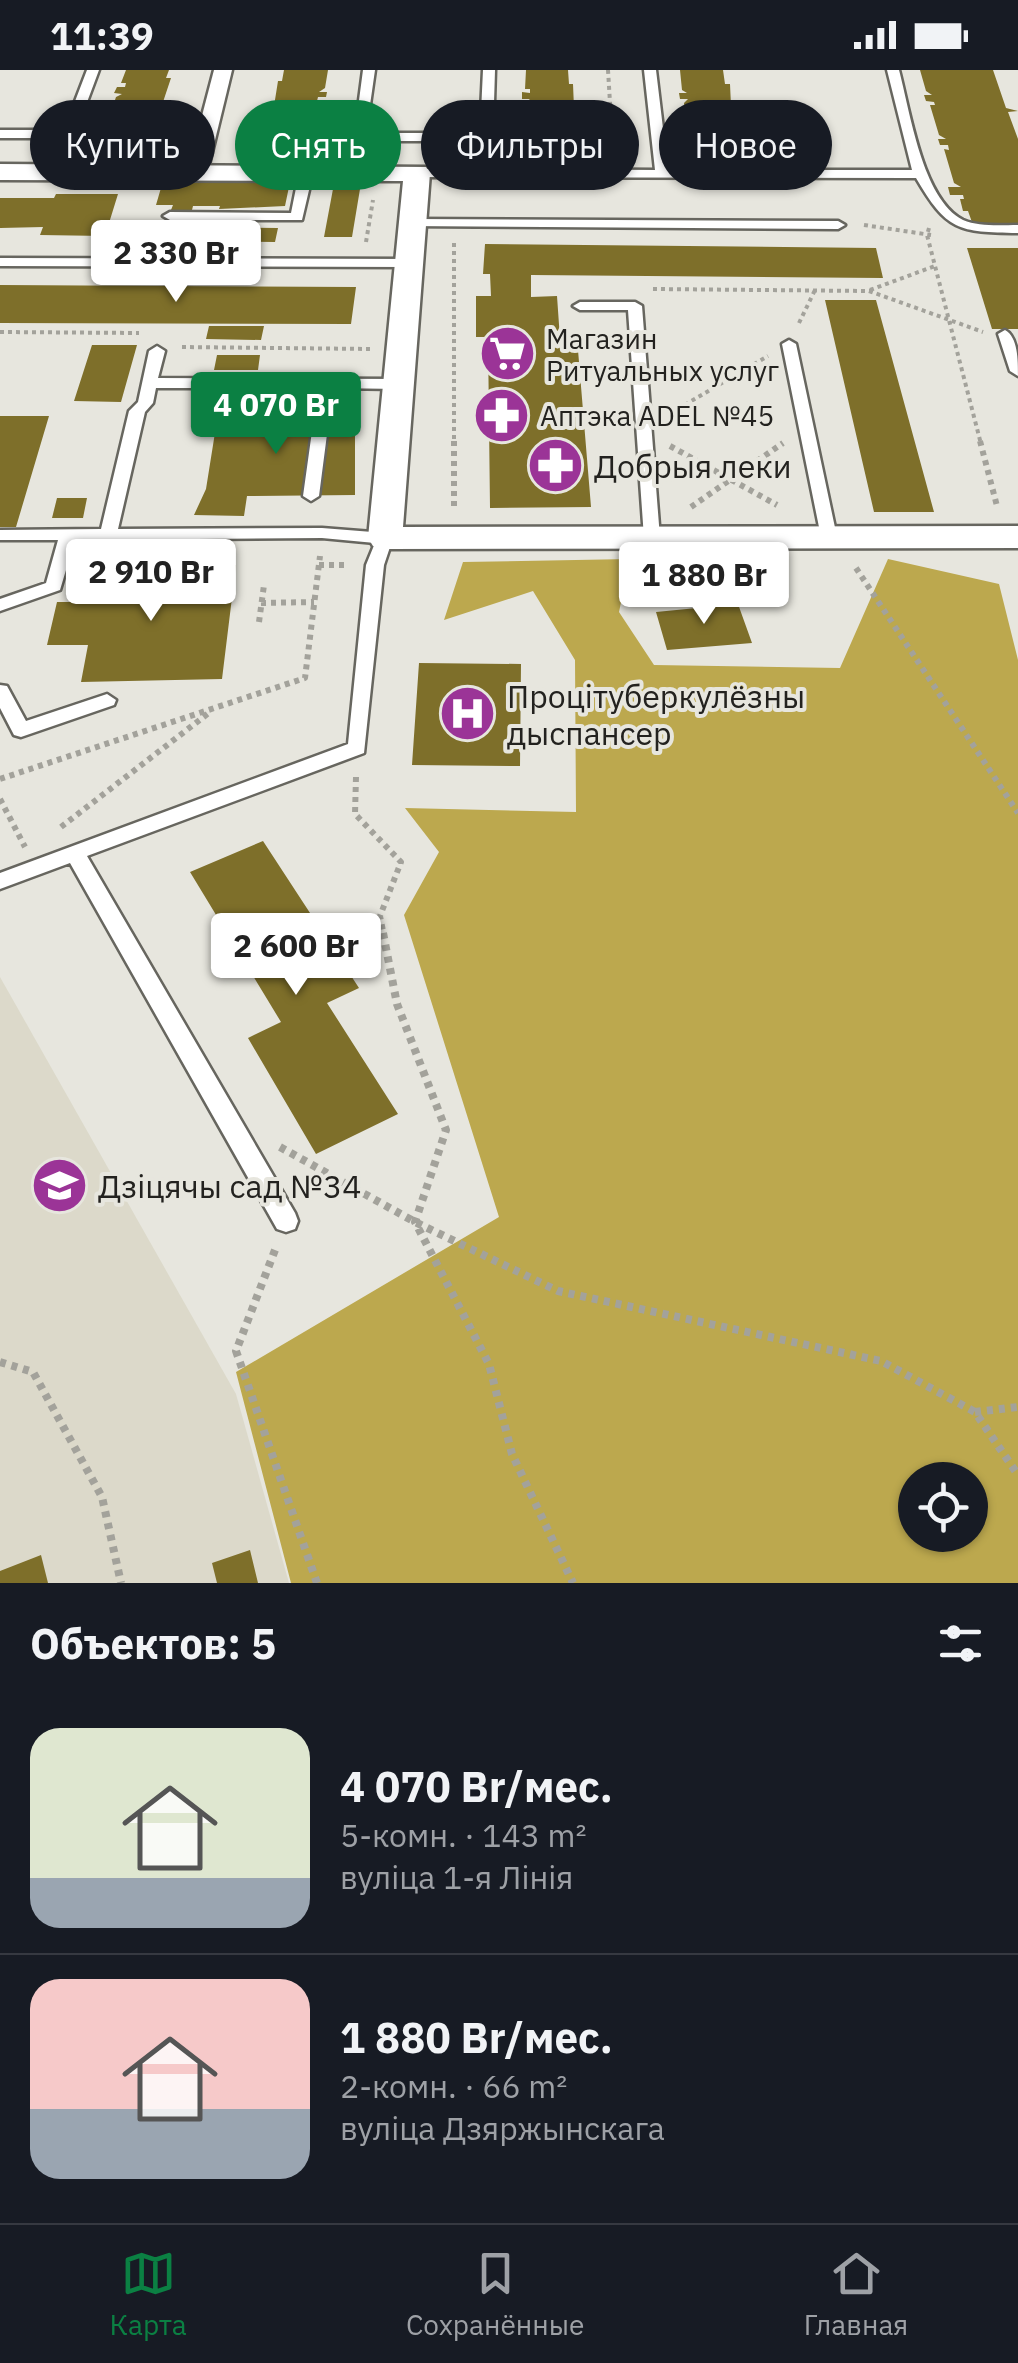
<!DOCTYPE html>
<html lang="ru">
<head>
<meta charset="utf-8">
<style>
  :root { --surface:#171b24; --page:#242831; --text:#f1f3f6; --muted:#9ea1a6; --line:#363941; --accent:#0b8043 }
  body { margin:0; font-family:"IBM Plex Sans",sans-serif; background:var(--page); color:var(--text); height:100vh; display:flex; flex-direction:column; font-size:38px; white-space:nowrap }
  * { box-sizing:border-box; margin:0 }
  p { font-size:32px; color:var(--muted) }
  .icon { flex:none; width:55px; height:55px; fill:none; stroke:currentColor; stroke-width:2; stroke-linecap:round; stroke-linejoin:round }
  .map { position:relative; height:1513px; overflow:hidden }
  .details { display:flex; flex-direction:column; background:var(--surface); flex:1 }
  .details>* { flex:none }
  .top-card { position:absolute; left:30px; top:30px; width:960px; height:90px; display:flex; gap:20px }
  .controls { position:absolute; left:898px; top:1392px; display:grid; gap:20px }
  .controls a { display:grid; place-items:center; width:90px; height:90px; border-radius:50%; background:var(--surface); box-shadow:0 2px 8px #0004; font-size:50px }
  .price { position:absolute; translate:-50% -85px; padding:0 22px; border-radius:10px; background:#fff; color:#222; font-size:32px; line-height:65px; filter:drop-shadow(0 2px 5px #0008) }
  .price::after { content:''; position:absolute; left:50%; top:60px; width:30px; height:22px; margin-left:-15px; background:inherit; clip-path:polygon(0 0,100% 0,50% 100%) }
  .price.current { background:var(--accent); color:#fff }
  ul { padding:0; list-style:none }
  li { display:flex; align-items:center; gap:30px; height:250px; padding:0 30px }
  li+li { border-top:2px solid var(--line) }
  li span { display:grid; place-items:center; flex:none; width:280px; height:200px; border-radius:30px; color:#555 }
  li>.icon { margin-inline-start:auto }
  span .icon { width:120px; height:120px; fill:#fffc; stroke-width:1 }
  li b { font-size:42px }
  h2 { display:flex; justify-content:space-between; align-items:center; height:120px; padding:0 30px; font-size:42px }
  .tag { padding:0 35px; border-radius:45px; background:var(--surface); box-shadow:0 2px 8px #0004; font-size:35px; line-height:90px }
  .tag.current { background:var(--accent); color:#fff }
  .status { display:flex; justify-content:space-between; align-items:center; height:70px; padding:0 50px; background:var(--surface); direction:ltr }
  .status svg { height:28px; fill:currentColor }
  .tabs { display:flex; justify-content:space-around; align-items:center; height:140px; border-top:2px solid var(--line); background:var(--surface); font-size:28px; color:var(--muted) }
  .tabs a { display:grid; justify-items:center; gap:5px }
  .tabs .current { color:var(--accent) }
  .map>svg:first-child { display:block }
</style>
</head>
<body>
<div class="status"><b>11:39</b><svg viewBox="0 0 49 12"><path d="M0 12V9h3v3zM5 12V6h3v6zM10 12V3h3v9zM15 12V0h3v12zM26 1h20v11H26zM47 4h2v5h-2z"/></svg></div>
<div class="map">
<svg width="1018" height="1513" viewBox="0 0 1018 1513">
  <rect width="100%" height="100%" fill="#e7e6de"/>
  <!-- built -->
  <path fill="#dcd9ca" d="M0 907 236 1324 289 1513H0Z"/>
  <!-- forest -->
  <path fill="#bca84e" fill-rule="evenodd" d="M630 489 619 542 654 595 840 598 888 489 999 514 1018 590V1513H291L236 1302 499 1147 404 845 439 782 405 738 576 742 575 590 533 521 444 550 463 492ZM915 1410H970V1465H915Z"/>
  <!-- building -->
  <path fill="#7e6f2a" d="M126 0H169L166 8H171L163 32H158L146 84 100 87 101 81H96L107 67H99L101 60H109L111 57H106L116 27 122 24 114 23 117 17H125L126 13H121Z
    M284 0H328L325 18 319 22H327L326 27H318L317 31H322L316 62 311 61 310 66H318L317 73 309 72 308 76H313L306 90 259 88 267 55H271L278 11H282Z
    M526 0H568L569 14H573L574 38H569L574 90 529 93V87H523L524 77H529V73H521V66H529V62H524L525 33 530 29H522V22L530 23V19H525Z
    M680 0H723L725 14H730L732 58H736L741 92 696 94V90H689L688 78 694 79V74H686L685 68H693V64H687L684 33 688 29H680L679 23H687L682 20Z
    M920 0H993L1006 38 1018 41 1008 42 1018 69V155H973L968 141H963L960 129H964L963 125H950L948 117H961L954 113 944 79 949 80 948 75H940L938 69H946L939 65 930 35H935L934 32 926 31 924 25H932L926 21Z
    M163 111 290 112 285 136 219 139 220 136H193L192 140H171L173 135H156Z
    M333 119H360L352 167H324Z
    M56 124H118L105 166 40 165 43 157 0 158V128H54Z
    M200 157 278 158 275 172 196 171Z
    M485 174 876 178 883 208 531 205V227L557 226 560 269 577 268 591 437 490 438 488 267H476V226H491L490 204H483Z
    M967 178H1018V259H992Z
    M0 215 356 217 351 254 0 253Z
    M825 230H876L934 442H874Z
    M209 256H264L261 270 206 269Z
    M92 275H137L121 332 74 331Z
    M217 285H260L258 300H214Z
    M221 325 253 328 251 343 355 346V425L247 426 244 446 194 445 206 419Z
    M0 346H49L16 457H0Z
    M57 428H87L83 448H52Z
    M236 495 222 609 81 612 88 575H47L57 532H95L102 498Z
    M738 534 752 573 667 580 656 542Z
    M419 593 521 594 520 696 412 695Z
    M263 771 359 918 327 933 398 1044 316 1084 248 968 281 952 190 802Z
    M250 1480 258 1513H217L212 1493Z
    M41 1485 48 1513H0V1501Z"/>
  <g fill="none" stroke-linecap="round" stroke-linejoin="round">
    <defs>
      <path id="service" d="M87 0H99L61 102 49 105 47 102 61 68H0V60H64Z
        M363 0H375L366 63H480L483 0H495L492 99 655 100 644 0H656L668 100H912L887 0H899C910 41 922 129 963 150 979 157 1001 155 1018 155V163C958 162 947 161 916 108L417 107 410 103 417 99H479L480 71H365L361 103 349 106Z
        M306 99 313 103 302 150H170L163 146 170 142 291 143 299 103Z
        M413 149 838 151 845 155 838 159 408 156V150Z
        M0 188 409 189 416 193 409 197 0 196Z
        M635 232 642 236 660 468 652 473 644 468 628 240H580L573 236 580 232Z
        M1005 260C1018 267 1018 290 1018 306L1010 301 998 264Z
        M789 270 796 274 837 467 829 472 821 467 782 274Z
        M157 276 165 281 158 308 399 309 407 314 399 319 333 318 319 426 311 431 303 426 318 318H156L153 333 145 342 118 459 322 458 385 463 393 468 384 495 364 683 87 786 295 1143 298 1151 295 1159 286 1162 277 1159 70 793 0 819V803L348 674 366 495 375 473 322 468 75 470 60 520 0 541V529L46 513 58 470H0V460L101 459 129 341 138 332 149 281Z
        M0 615 7 616 26 651 107 624 116 630 114 635 21 667 14 665 0 638Z"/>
      <path id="pedestrian" d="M214 0H232L207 103 197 109 187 103Z"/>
      <path id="minor" d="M0 94 426 97 430 103 403 457 1018 456V478L385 479 373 476 368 468 403 111 0 110Z"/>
    </defs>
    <!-- service casing -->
    <use href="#service" stroke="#67665f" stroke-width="5"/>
    <!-- pedestrian casing -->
    <use href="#pedestrian" stroke="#67665f" stroke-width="5"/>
    <!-- minor casing -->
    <use href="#minor" stroke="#67665f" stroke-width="5"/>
    <!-- path-far2 -->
    <path stroke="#a3a29b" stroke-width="4" stroke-dasharray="4 4" stroke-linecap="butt" d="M608 0 613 82
      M864 155 931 165
      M929 158 927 165 981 374
      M366 172 373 130
      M454 173V374
      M653 219 869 221 983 262
      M870 220 935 196
      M799 253 815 220
      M0 262 139 263
      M182 277 370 279
      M671 343 768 286"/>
    <!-- path-far1 -->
    <path stroke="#a3a29b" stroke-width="6" stroke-dasharray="5 5" stroke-linecap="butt" d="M454 371V441
      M980 371 997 436
      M670 376 777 435
      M691 437 783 373
      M319 495H347
      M856 498 1018 743
      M261 533 314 532
      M259 552 264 515
      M356 707 355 744 401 792 380 846 384 866
      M0 709 305 608 320 486
      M0 729 25 777
      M61 757 210 642"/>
    <!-- path -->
    <path stroke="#a3a29b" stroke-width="8" stroke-dasharray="6 6" stroke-linecap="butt" d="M383 863 397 934 446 1060 415 1152 489 1294 512 1384 573 1513
      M280 1077 415 1152 558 1221 881 1291 975 1342 1018 1405
      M275 1180 236 1281 317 1513
      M0 1292 33 1302 102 1427 121 1513
      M975 1342 1018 1337"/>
    <!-- service -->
    <use href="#service" fill="#fff" fill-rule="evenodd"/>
    <!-- pedestrian -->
    <use href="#pedestrian" fill="#fff" fill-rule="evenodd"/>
    <!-- minor -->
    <use href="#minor" fill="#fff" fill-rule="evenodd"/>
  </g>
  <!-- icons -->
  <defs>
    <symbol id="supermarket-disc" viewBox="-11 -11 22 22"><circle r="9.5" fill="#9b3497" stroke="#e7e6de"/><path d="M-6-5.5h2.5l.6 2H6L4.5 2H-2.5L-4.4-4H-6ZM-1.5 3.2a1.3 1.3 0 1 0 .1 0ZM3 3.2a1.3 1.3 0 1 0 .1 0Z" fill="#fff"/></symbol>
    <symbol id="pharmacy-disc" viewBox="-11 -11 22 22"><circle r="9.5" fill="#9b3497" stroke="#e7e6de"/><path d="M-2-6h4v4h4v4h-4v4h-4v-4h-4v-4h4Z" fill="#fff"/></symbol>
    <symbol id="hospital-disc" viewBox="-11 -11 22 22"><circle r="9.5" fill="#9b3497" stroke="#e7e6de"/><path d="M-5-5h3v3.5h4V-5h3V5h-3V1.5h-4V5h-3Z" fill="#fff"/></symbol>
    <symbol id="school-disc" viewBox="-11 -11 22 22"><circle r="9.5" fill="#9b3497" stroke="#e7e6de"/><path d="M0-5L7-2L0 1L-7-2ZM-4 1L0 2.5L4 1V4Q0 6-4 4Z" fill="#fff"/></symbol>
  </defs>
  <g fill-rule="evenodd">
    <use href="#supermarket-disc" x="476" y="252" width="63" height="63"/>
    <use href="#pharmacy-disc" x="470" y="314" width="63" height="63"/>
    <use href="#pharmacy-disc" x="524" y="364" width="63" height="63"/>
    <use href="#hospital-disc" x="436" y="612" width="63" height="63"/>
    <use href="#school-disc" x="28" y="1084" width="63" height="63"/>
  </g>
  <g text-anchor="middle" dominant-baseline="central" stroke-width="8" stroke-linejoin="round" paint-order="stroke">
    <!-- far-poi labels -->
    <g font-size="28" fill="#23221f" stroke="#e7e6de" text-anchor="start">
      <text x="546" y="268">Магазин<tspan x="546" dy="32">Ритуальных услуг</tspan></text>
      <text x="540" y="345">Аптэка ADEL №45</text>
    </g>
    <!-- poi labels -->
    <g font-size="32" fill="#23221f" stroke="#e7e6de" text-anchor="start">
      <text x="594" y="396">Добрыя леки</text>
      <text x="507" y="626">Процітуберкулёзны<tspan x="507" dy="37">дыспансер</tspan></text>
      <text x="98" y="1116">Дзіцячы сад №34</text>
    </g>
  </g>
</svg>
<div class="controls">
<a><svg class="icon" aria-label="locate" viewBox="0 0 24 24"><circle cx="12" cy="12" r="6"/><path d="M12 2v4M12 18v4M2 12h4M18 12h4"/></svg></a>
</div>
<b class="price" style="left:176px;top:235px">2 330 Br</b>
<b class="price current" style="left:276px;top:387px">4 070 Br</b>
<b class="price" style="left:151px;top:554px">2 910 Br</b>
<b class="price" style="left:704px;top:557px">1 880 Br</b>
<b class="price" style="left:296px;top:928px">2 600 Br</b>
<div class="top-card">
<a class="tag">Купить</a>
<a class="tag current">Снять</a>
<a class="tag">Фильтры</a>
<a class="tag">Новое</a>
</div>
</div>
<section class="details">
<h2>Объектов: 5<svg class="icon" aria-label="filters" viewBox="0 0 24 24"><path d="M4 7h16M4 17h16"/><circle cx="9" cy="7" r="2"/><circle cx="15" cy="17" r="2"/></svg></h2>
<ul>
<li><span style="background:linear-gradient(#dfe7d0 75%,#9aa5b1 0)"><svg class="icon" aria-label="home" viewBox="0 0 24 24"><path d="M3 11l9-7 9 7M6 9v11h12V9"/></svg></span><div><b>4 070 Br/мес.</b><p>5-комн. · 143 m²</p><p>вуліца 1-я Лінія</p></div></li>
<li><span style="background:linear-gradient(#f6c9c9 65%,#9aa5b1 0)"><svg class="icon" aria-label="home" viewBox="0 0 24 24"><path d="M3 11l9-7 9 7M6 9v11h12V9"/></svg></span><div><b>1 880 Br/мес.</b><p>2-комн. · 66 m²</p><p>вуліца Дзяржынскага</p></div></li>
</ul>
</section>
<nav class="tabs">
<a class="current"><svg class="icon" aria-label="map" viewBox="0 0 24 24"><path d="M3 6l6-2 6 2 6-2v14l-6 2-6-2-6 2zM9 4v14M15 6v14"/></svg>Карта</a>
<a><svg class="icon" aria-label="saved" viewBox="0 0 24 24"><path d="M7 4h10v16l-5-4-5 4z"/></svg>Сохранённые</a>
<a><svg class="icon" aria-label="home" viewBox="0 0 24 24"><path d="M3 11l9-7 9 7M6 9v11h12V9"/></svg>Главная</a>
</nav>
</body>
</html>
